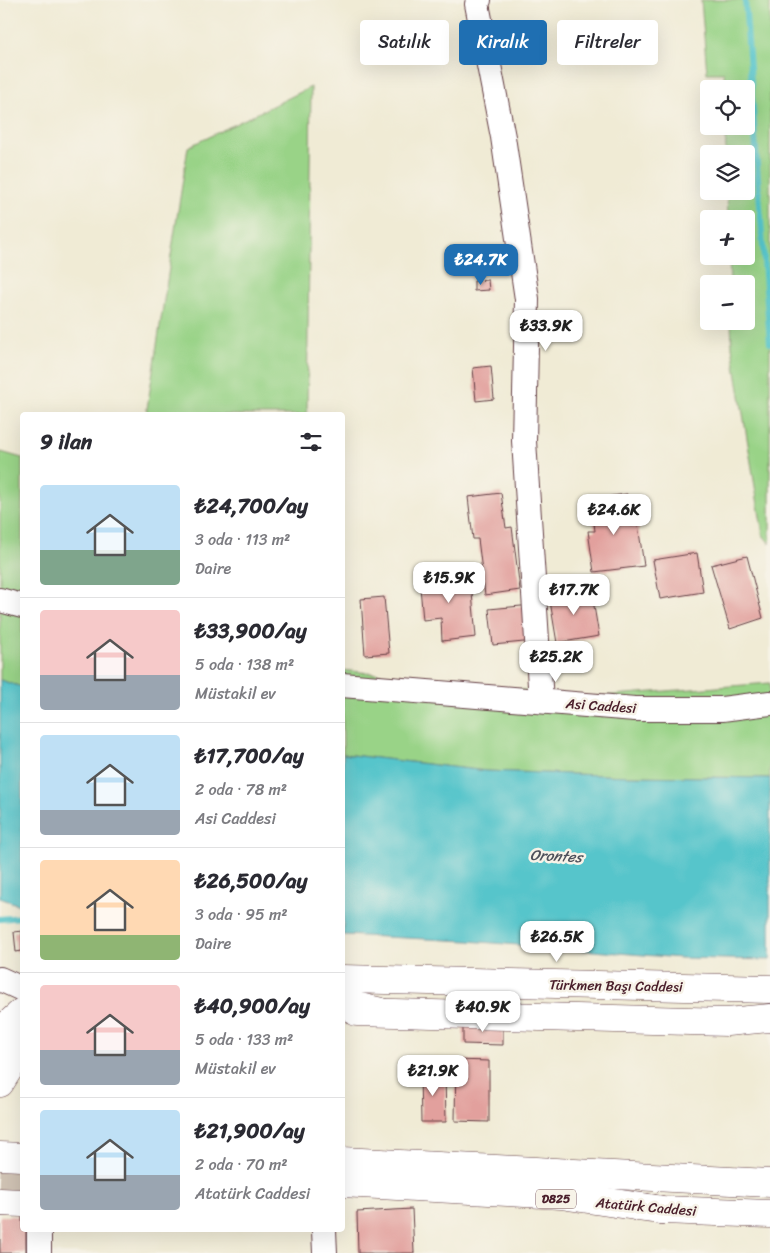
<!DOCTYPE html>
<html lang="tr">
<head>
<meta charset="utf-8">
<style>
  :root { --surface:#fff; --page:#f2f2f3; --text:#2b2b33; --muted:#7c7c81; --line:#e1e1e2; --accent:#1f6fb2 }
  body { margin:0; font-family:Sriracha,sans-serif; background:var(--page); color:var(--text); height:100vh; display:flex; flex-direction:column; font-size:19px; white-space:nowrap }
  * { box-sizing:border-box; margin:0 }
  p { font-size:16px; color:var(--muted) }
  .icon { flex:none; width:28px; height:28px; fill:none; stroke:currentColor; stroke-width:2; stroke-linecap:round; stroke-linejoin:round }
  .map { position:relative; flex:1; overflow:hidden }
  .side { position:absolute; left:20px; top:412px; width:325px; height:820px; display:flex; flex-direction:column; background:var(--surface); border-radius:5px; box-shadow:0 5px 20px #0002 }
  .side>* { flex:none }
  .hud { position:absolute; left:360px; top:20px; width:335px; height:45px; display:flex; gap:10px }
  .controls { position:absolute; left:700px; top:80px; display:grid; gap:10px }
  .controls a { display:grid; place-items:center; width:55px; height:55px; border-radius:5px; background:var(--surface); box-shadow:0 5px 20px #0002; font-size:25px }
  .price { position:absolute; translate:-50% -42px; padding:0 11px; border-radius:10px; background:#fff; color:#222; font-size:16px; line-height:32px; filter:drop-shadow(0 1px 2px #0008) }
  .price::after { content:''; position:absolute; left:50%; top:30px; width:15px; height:11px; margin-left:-8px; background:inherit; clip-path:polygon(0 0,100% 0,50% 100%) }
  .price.active { background:var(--accent); color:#fff }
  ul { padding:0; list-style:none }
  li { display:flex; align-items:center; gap:15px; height:125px; padding:0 20px }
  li+li { border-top:1px solid var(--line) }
  li span { display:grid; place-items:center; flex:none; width:140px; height:100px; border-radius:5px; color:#555 }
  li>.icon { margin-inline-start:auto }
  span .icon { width:60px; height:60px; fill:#fffc; stroke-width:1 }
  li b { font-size:21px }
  h2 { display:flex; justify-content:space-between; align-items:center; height:60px; padding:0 20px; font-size:21px }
  .chip { padding:0 18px; border-radius:5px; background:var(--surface); box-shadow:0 5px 20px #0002; font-size:18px; line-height:45px }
  .chip.active { background:var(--accent); color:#fff }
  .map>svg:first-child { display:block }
</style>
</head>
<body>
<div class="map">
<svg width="770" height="1253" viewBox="0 0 770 1253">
  <rect width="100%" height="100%" fill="#f7f3e8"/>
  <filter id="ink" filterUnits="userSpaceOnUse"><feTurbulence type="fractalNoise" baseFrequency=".02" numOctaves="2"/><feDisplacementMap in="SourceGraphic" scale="10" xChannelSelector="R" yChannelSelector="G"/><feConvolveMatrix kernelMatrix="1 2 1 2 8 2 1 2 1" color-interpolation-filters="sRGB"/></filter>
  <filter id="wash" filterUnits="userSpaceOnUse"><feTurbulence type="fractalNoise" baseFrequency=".0096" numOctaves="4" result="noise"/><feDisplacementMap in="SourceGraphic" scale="20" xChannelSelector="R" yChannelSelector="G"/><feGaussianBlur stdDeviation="1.12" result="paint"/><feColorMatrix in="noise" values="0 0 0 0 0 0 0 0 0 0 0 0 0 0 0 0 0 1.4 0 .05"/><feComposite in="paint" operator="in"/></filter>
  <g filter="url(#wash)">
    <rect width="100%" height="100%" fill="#f0ebd5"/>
    <!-- green -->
    <path fill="#99d387" stroke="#727959" d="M701 0H770V544L763 535 732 347 731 321H746V284H730L729 256H746V219H728L727 191H746V154H726L725 126H746V89H724V73H707Z
      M311 87 307 415H146L188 147Z
      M1 452 22 458V687L0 680V457Z
      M342 670 588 697 770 683V778L629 776 486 771 343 754Z"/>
    <!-- water -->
    <path fill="#57c5cb" stroke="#50727b" d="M0 680 22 687V906L0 898Z
      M343 754 486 771 629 776 770 778V960L681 958 468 941 343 935Z"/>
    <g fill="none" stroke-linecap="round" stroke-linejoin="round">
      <!-- stream -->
      <path stroke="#57c5cb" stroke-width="6" d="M745 0 770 343
        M0 919 22 917"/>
    </g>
    <g id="blocks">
      <!-- building -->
      <path fill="#e2a09d" d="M488 280 489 290 474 291V281Z
        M491 366 494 399 476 401 473 368Z
        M501 493 506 528 512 527 520 590 485 595 478 539H473L468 497Z
        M627 494 631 526 638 525 644 566 594 572 588 531H595L591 499Z
        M697 553 703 592 660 599 653 560Z
        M747 556 763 618 730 629 711 565Z
        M470 571 476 637 442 641 441 618 423 620 419 576Z
        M591 588 599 636 557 643 549 595Z
        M384 597 389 653 365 655 361 599Z
        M532 605 534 641 493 645 489 609Z
        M22 931V951L16 952 14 932Z
        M463 1021 503 1022V1045L463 1044Z
        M456 1060 489 1061V1122L455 1121Z
        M420 1072H445L446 1122H421Z
        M412 1209 414 1253H358L357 1212Z
        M0 1216H22V1230H26V1253H0Z"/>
    </g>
  </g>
  <g filter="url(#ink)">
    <use href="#blocks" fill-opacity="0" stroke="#633e44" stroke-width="1"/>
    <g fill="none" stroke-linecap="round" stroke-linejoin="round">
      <!-- trunk-tunnel -->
      <path stroke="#cfc2b3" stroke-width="28" stroke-dasharray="28 14" stroke-linecap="butt" d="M0 1182 22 1183"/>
      <defs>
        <path id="minor" d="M479 0 477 4 503 137 527 299 524 441 541 701
          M0 600 22 606
          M342 685 635 709H722L770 703
          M0 979 22 989
          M39 1230V1253
          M324 1230 325 1253"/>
        <path id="secondary" d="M342 979 770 989
          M357 1012 727 1022 770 1018
          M0 1032 22 1012
          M0 1083 10 1067 22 1052"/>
        <path id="primary" d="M0 1156 22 1157
          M342 1161 770 1183
          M0 1202 22 1203
          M638 1207 662 1210 770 1214"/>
        <path id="trunk" d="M342 1003 381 1012
          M0 1060 22 1042
          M342 1183 561 1195 662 1210"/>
      </defs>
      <!-- minor casing -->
      <use href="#minor" stroke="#633e44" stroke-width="26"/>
      <!-- secondary casing -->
      <use href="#secondary" stroke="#633e44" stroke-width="29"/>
      <!-- primary casing -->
      <use href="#primary" stroke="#633e44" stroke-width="29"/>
      <!-- trunk casing -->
      <use href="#trunk" stroke="#633e44" stroke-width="29"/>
      <!-- minor -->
      <use href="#minor" stroke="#fff" stroke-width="24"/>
      <!-- secondary -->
      <use href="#secondary" stroke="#fff" stroke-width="28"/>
      <!-- primary -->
      <use href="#primary" stroke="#fff" stroke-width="28"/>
      <!-- trunk -->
      <use href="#trunk" stroke="#fff" stroke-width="28"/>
    </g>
  </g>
  <g text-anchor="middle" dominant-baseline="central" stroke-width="5" stroke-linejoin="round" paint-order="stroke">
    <!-- shield labels -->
    <rect fill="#f7f3e8" stroke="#7e5f64" stroke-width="1" x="536" y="1189.5" width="40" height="19" rx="4"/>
    <g font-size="12" font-weight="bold" fill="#4a1f2b">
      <text x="556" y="1199">D825</text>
    </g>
    <!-- street labels -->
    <g font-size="14" fill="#4a1f2b" stroke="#f7f3e8">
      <text transform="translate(601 706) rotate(4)">Asi Caddesi</text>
      <text transform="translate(616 986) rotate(1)">Türkmen Başı Caddesi</text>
      <text transform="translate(646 1207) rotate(5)">Atatürk Caddesi</text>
    </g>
    <!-- water labels -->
    <g font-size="15" font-style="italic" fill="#4e515b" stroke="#f7f3e8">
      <text transform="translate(556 856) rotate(3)">Orontes</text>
    </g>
  </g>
</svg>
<div class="controls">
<a><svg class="icon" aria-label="locate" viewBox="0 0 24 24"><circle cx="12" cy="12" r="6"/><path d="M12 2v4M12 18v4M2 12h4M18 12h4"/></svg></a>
<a><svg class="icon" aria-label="layers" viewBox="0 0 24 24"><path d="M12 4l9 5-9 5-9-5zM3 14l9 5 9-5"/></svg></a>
<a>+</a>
<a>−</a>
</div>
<b class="price active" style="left:481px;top:286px">₺24.7K</b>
<b class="price" style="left:546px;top:352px">₺33.9K</b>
<b class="price" style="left:614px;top:536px">₺24.6K</b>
<b class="price" style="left:449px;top:604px">₺15.9K</b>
<b class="price" style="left:574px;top:616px">₺17.7K</b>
<b class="price" style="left:556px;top:683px">₺25.2K</b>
<b class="price" style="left:557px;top:963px">₺26.5K</b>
<b class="price" style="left:483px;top:1033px">₺40.9K</b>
<b class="price" style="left:433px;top:1097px">₺21.9K</b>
<div class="hud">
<a class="chip">Satılık</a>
<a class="chip active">Kiralık</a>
<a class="chip">Filtreler</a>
</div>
<section class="side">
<h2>9 ilan<svg class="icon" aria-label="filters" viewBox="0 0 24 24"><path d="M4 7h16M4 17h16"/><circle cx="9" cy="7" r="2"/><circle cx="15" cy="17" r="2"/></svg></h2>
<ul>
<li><span style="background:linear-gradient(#bfe0f5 65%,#7fa58c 0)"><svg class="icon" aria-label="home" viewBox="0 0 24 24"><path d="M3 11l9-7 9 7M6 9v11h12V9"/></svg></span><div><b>₺24,700/ay</b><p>3 oda · 113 m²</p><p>Daire</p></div></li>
<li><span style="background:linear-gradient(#f6c9c9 65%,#9aa5b1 0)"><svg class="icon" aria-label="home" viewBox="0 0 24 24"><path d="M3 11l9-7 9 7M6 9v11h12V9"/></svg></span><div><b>₺33,900/ay</b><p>5 oda · 138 m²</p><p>Müstakil ev</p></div></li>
<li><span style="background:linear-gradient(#bfe0f5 75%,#9aa5b1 0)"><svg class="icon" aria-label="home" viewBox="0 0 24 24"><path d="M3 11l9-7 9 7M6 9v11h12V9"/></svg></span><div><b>₺17,700/ay</b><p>2 oda · 78 m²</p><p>Asi Caddesi</p></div></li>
<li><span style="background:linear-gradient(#ffd9b3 75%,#8fb573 0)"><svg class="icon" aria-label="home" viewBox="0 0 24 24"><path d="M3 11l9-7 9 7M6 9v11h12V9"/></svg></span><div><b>₺26,500/ay</b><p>3 oda · 95 m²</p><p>Daire</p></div></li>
<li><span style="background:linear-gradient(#f6c9c9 65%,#9aa5b1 0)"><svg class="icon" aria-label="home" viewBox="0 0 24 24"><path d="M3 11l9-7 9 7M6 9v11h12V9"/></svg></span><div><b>₺40,900/ay</b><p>5 oda · 133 m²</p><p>Müstakil ev</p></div></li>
<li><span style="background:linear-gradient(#bfe0f5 65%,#9aa5b1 0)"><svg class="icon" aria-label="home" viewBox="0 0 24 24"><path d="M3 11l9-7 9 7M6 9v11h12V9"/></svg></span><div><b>₺21,900/ay</b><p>2 oda · 70 m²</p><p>Atatürk Caddesi</p></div></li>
</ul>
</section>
</div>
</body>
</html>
